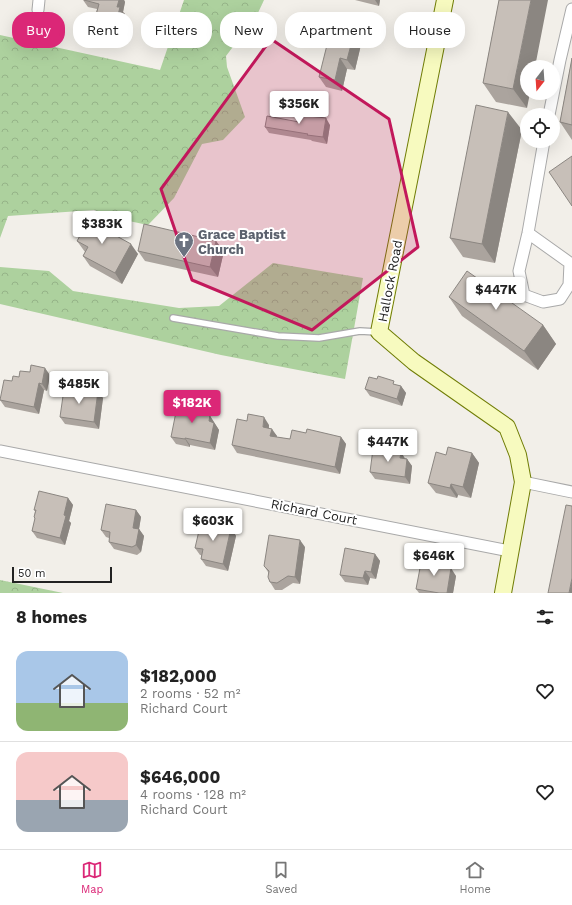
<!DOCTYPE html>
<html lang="en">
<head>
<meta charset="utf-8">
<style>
  :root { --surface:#fff; --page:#f6f6f6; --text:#222; --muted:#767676; --line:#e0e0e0; --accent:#db2777 }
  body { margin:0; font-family:"Work Sans",sans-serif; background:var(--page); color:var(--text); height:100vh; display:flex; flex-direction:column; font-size:15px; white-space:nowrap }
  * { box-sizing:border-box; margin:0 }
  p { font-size:13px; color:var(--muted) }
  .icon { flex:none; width:22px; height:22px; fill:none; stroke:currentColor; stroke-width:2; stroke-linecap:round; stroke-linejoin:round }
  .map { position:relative; height:593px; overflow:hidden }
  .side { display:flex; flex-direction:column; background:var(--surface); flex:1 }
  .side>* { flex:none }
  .guide { position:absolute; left:12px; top:12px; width:548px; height:36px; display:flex; gap:8px }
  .needle { width:26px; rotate:197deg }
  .fabs { position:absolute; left:520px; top:60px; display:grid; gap:8px }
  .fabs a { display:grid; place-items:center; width:40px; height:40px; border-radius:50%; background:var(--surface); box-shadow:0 4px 16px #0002; font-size:20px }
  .scale { position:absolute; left:12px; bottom:10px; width:100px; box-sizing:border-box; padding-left:4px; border:2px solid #222; border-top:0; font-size:11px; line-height:14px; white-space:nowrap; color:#222; -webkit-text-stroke:3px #fff; paint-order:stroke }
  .price { position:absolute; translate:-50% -34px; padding:0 9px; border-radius:4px; background:#fff; color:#222; font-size:13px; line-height:26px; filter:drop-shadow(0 1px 2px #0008) }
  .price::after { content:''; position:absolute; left:50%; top:24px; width:12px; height:9px; margin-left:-6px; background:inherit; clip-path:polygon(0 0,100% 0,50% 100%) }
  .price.on { background:var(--accent); color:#fff }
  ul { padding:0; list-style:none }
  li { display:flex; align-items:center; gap:12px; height:100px; padding:0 16px }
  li+li { border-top:1px solid var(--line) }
  li span { display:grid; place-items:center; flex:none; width:112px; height:80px; border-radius:12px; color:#555 }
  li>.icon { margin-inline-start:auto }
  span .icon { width:48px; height:48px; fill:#fffc; stroke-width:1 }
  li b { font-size:17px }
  h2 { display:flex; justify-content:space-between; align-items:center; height:48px; padding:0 16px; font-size:17px }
  .pill { padding:0 14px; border-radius:16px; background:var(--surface); box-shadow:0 4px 16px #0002; font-size:14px; line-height:36px }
  .pill.on { background:var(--accent); color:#fff }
  .tab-bar { display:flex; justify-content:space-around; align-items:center; height:56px; border-top:1px solid var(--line); background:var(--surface); font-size:11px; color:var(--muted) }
  .tab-bar a { display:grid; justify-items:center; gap:2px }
  .tab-bar .on { color:var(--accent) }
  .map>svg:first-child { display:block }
</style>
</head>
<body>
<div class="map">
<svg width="572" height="593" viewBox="0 0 572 593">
  <defs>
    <pattern id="forest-crowns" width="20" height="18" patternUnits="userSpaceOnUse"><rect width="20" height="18" fill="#add19e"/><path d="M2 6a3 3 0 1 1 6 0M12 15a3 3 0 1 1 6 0" fill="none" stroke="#95b388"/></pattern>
  </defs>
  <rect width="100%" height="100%" fill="#f2efe9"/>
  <!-- forest -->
  <path fill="url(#forest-crowns)" d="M184 0H264L257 15 226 56 227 67 245 117 223 140 202 144 174 198 148 225 124 220 94 210 8 216 0 238V35L160 70Z
    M273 263 363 278 345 379 221 355 0 304V267L49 271 73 291 179 308 219 306Z
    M0 580 63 593H0Z"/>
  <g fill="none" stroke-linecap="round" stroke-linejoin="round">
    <defs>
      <path id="lane" d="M173 318 278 336 319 338 360 331 377 332"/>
      <path id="street" d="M38 10 39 0
        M549 115 560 60 572 9
        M528 233 570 263 569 285 560 299 543 302 524 295 519 271 528 233 544 141
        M0 451 510 551
        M523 482 572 492"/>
      <path id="secondary" d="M445 0 379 332 414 362 507 427 518 455 523 482 503 593"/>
    </defs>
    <!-- lane casing -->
    <use href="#lane" stroke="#a9a9a9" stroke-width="8"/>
    <!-- street casing -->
    <use href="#street" stroke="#a9a9a9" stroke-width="13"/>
    <!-- secondary casing -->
    <use href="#secondary" stroke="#707d05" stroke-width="18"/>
    <!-- lane -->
    <use href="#lane" stroke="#fff" stroke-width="5.5"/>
    <!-- street -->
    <use href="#street" stroke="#fff" stroke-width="11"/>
    <!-- secondary -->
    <use href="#secondary" stroke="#f7fabf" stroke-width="16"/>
  </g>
  <!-- wall -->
  <path fill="#aba49e" d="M83 0H124L125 2 123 12 125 14 119 38 98 33 93 26 97 9 88 7Z
    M355 0H380L379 6Z
    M499 0 527 108 496 102 483 83Z
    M357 22 364 32 355 70 347 69 342 91 326 87 319 77 335 34Z
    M572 58V140L560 122Z
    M299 122 330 125 327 144 312 141 311 140 269 133 265 127Z
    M522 130 495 263 463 257 450 238Z
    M100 227 138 254 122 284 90 266 83 256 85 252 77 241 79 238 75 233Z
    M138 251H224L218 277 145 261Z
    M449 297 543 325 556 344 538 370 462 316Z
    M30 372 50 375 47 391 44 390 39 414 5 407 0 400 12 381 19 377Z
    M396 385 401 386 406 393 402 406 370 396 365 389Z
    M88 393 103 398 99 429 65 424 60 417Z
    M205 408 219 430 215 450 190 445V447L176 444 171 437Z
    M269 425V428L277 436 276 437 290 439 306 433 341 437 346 444 340 474 237 453 232 445Z
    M472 453 479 463 471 498 458 495 457 498 436 493 428 483 446 455Z
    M405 458 407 459 412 466 410 484 375 479 370 472Z
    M68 498 73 505 69 521 71 523 65 545 37 538 32 531 35 519 34 517 35 511 34 510Z
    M136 510 141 517 139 529 144 536 141 552 137 555 114 549 109 542V538L106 537 101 530Z
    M231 528 236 536 228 571 206 566 201 559V555H200L195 548Z
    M305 547 300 584 293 583 282 590H275L270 582 268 572 264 566Z
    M375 554 380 561 376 579 370 578 368 585 345 582 340 575Z
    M430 565 448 566 447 568 456 576 453 593H419L416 589Z"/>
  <!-- shaded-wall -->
  <path fill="#8b8681" d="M119 0H124L125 2 123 12 125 14 119 38 114 31 117 7Z
    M375 0H380L379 6Z
    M531 0H548L535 67H527V93H530L527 108 513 89Z
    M357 22 364 32 355 70 347 60Z
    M340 58 347 69 342 91 335 80Z
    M508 112 522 130 495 263 482 244Z
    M326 118 330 125 327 144 323 137Z
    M95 219 102 229 93 223Z
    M216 241 224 251 218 277 210 267Z
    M131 244 138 254 122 284 115 273Z
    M543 325 556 344 538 370 524 351Z
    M45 368 50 375 47 391 42 384Z
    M39 383 44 390 39 414 34 407Z
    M401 386 406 393 402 406 397 399Z
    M98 391 103 398 99 429 94 422Z
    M205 408 219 430 215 450 210 443 204 414Z
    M264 417 269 425 268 434 263 427Z
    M272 429 277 436 275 443 270 436Z
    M341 437 346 444 340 474 335 467Z
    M185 438 190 445V447L185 439Z
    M401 452 406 460 400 458Z
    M472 453 479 463 471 498 463 487Z
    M407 459 412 466 410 484 405 477Z
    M451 484 458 495 457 498 450 488Z
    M68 498 73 505 69 521 71 523 65 545 60 538 64 515Z
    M136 510 141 517 138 535 133 528Z
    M231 528 236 536 228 571 223 564Z
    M139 529 144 536 141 552 136 545Z
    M300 540 305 547 300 584 295 577Z
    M375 554 380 561 376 579 371 572Z
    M443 559 448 566 446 574 441 567Z
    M451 568 456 576 453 593H447Z
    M365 571 370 578 368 585 363 578Z
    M572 578V593H569Z"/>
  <!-- building -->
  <path fill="#c7bfb8" stroke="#8b8681" d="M84 0H119L117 7H120L114 31 93 26 99 4Z
    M499 0H531L513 89 483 83Z
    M339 17 357 22 347 60 340 58 335 80 319 77 330 33 335 34Z
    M572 58V125L560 122Z
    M476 105 508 112 482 244 450 238Z
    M300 115 326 118 323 137 307 135 308 134 265 127 267 116 299 122Z
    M572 156V206L549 172Z
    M86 214 95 219 93 223 131 244 115 273 83 256 88 247 77 241 80 236 75 233Z
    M144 224 216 241 210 267 138 251Z
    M467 271 543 325 524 351 449 297Z
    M31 365 45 368 42 384 39 383 34 407 0 400 4 380 12 381 13 376 19 377 20 371 30 372Z
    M378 376 394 381 393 384 401 386 397 399 365 389 369 377 377 379Z
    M64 389 88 393 89 390 98 391 94 422 60 417Z
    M178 402 205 408 204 414 210 415 209 421 214 423 210 443 185 438V439L171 437Z
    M248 414 264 417 263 427 272 429 270 436 290 439 292 430 306 433 307 429 341 437 335 467 232 445 237 419 247 421Z
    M448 447 472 453 463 487 451 484 450 488 428 483 436 452 446 455Z
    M373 449 401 452 400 458 407 459 405 477 370 472Z
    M39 491 68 498 64 515 66 516 60 538 32 531 35 518 34 517 36 510H34Z
    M106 504 136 510 133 528 139 529 136 545 132 547 109 542 110 532 101 530Z
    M566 505 572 506V578L569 593H548Z
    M201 522 231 528 223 564 201 559 203 549 195 548Z
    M269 535 300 540 295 577 288 576 277 583 270 582 268 577 269 571 264 566Z
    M345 548 375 554 371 572 365 571 363 578 340 575Z
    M431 557 443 559 441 567 451 568 447 593H439L416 589 421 563 430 565Z"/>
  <!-- marked area -->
  <path fill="#c2185b" fill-opacity="0.2" stroke="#c2185b" stroke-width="3" stroke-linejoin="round" d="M271 39 389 119 418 247 312 330 192 280 161 189Z"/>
  <!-- icons -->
  <defs>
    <symbol id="church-pin" viewBox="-11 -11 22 30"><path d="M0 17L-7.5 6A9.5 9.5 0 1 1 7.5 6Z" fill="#6b7280" stroke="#fff"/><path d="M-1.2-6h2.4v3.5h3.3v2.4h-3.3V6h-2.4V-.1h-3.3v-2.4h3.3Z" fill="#fff"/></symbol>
  </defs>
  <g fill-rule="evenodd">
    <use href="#church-pin" x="173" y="230" width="22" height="30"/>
  </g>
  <g text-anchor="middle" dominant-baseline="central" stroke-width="4" stroke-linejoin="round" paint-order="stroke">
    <!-- worship labels -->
    <g font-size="13" font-weight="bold" fill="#5b616d" stroke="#fff" text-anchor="start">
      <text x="198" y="234">Grace Baptist<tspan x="198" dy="15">Church</tspan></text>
    </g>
    <!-- street labels -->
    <g font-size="13" fill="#222" stroke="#fff">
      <text transform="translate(390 281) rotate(-79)">Hallock Road</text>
      <text transform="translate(314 512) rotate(11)">Richard Court</text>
    </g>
  </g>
</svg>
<div class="fabs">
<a><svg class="needle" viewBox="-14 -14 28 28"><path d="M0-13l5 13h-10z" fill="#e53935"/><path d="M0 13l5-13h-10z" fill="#767676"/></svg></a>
<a><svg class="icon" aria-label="locate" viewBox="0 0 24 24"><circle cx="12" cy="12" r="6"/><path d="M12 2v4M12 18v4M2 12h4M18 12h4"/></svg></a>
</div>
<div class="scale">50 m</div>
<b class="price" style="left:299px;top:125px">$356K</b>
<b class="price" style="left:102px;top:245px">$383K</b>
<b class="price" style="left:496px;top:311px">$447K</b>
<b class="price" style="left:79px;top:405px">$485K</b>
<b class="price on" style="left:192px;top:424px">$182K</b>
<b class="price" style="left:388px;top:463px">$447K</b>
<b class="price" style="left:213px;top:542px">$603K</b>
<b class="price" style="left:434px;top:577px">$646K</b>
<div class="guide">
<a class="pill on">Buy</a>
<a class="pill">Rent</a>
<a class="pill">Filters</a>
<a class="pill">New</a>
<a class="pill">Apartment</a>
<a class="pill">House</a>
</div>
</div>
<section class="side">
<h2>8 homes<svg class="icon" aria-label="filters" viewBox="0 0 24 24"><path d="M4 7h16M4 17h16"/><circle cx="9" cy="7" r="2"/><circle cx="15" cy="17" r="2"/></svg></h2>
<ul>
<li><span style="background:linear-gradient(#a9c7e8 65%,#8fb573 0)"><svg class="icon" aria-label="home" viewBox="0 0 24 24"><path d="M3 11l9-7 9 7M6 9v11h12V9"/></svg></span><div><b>$182,000</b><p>2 rooms · 52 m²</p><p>Richard Court</p></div><svg class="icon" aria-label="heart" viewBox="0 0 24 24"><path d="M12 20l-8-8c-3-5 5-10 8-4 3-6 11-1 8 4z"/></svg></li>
<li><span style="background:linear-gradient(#f6c9c9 60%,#9aa5b1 0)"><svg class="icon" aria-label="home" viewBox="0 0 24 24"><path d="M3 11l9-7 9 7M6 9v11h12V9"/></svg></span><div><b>$646,000</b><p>4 rooms · 128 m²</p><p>Richard Court</p></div><svg class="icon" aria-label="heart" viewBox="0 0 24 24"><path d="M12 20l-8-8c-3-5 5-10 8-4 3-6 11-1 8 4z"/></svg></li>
</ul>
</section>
<nav class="tab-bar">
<a class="on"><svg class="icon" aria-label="map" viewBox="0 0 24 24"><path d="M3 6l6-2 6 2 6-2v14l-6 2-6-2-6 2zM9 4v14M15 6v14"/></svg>Map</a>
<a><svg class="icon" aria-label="saved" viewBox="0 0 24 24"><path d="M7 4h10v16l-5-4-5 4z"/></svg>Saved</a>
<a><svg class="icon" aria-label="home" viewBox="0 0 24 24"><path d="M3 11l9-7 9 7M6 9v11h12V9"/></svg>Home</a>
</nav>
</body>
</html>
